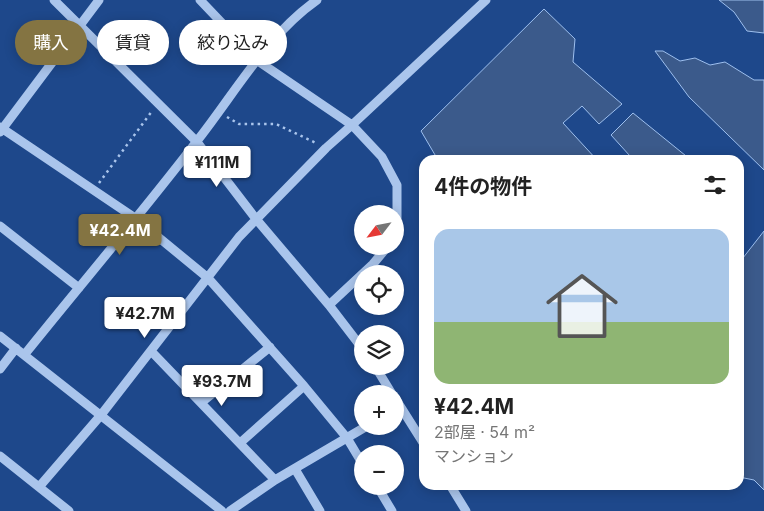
<!DOCTYPE html>
<html lang="ja">
<head>
<meta charset="utf-8">
<style>
  :root { --surface:#fff; --page:#f2f2f2; --text:#222; --muted:#767676; --line:#e0e0e0; --accent:#847442 }
  body { margin:0; font-family:Inter,"Noto Sans JP",sans-serif; background:var(--page); color:var(--text); height:100vh; display:flex; flex-direction:column; font-size:19px; white-space:nowrap }
  * { box-sizing:border-box; margin:0 }
  p { font-size:16px; color:var(--muted) }
  .icon { flex:none; width:28px; height:28px; fill:none; stroke:currentColor; stroke-width:2; stroke-linecap:round; stroke-linejoin:round }
  .map { position:relative; flex:1; overflow:hidden }
  .details { position:absolute; left:419px; top:155px; width:325px; height:335px; display:flex; flex-direction:column; background:var(--surface); border-radius:15px; box-shadow:0 2px 12px #0003 }
  .details>* { flex:none }
  .hud { position:absolute; left:15px; top:20px; width:329px; height:45px; display:flex; gap:10px }
  .needle { width:32px; rotate:238deg }
  .buttons { position:absolute; left:354px; top:205px; display:grid; gap:10px }
  .buttons a { display:grid; place-items:center; width:50px; height:50px; border-radius:50%; background:var(--surface); box-shadow:0 2px 12px #0003; font-size:25px }
  .price { position:absolute; translate:-50% -42px; padding:0 11px; border-radius:5px; background:#fff; color:#222; font-size:16px; line-height:32px; filter:drop-shadow(0 1px 2px #0008) }
  .price::after { content:''; position:absolute; left:50%; top:30px; width:15px; height:11px; margin-left:-8px; background:inherit; clip-path:polygon(0 0,100% 0,50% 100%) }
  .price.on { background:var(--accent); color:#fff }
  ul { padding:0; list-style:none }
  li { display:grid; align-content:center; gap:10px; height:265px; padding:0 15px }
  li+li { border-top:1px solid var(--line) }
  li span { display:grid; place-items:center; height:155px; border-radius:15px; color:#555 }
  li>.icon { margin-inline-start:auto }
  span .icon { width:90px; height:90px; fill:#fffc; stroke-width:1 }
  li b { font-size:21px }
  h2 { display:flex; justify-content:space-between; align-items:center; height:60px; padding:0 15px; font-size:21px }
  .pill { padding:0 18px; border-radius:22px; background:var(--surface); box-shadow:0 2px 12px #0003; font-size:18px; line-height:45px }
  .pill.on { background:var(--accent); color:#fff }
  .map>svg:first-child { display:block }
</style>
</head>
<body>
<div class="map">
<svg width="764" height="511" viewBox="0 0 764 511">
  <rect width="100%" height="100%" fill="#1e488b"/>
  <!-- water -->
  <path fill="#3b5a8b" stroke="#9dbfee" d="M719 0H764V33L747 31 734 12Z
    M544 9 575 39 573 62 622 104 599 124 582 106 563 123 597 160H438L421 131Z
    M655 51H663L680 61 695 58 710 65 725 62 754 80H764V170L689 97Z
    M633 113 691 160H625L630 156 611 135Z
    M764 231V490L754 480 739 477V263Z"/>
  <g fill="none" stroke-linecap="round" stroke-linejoin="round">
    <!-- path -->
    <path stroke="#aac5ec" stroke-width="2.5" stroke-dasharray="2.5 4" stroke-linecap="butt" d="M227 117 239 124H276L318 144
      M99 183 152 111"/>
    <!-- minor -->
    <path stroke="#aac5ec" stroke-width="9" d="M54 0 197 142 256 219 329 305 362 348
      M200 0 258 61 352 125 382 157 397 185V218L395 227
      M0 127 135 218 208 278 304 386 347 438 362 463
      M0 132 99 0
      M0 226 79 288
      M329 305 373 264 388 246
      M0 336 222 511
      M151 351 275 480
      M25 354C82 283 141 214 197 141 235 93 267 35 317 0
      M375 366 392 394
      M0 369 16 348
      M395 398 424 444
      M202 402 270 347
      M240 443 304 386
      M0 456 69 511
      M295 469 320 511
      M450 485 466 511
      M377 486 392 511
      M39 487 101 415 239 237 326 148 352 125 486 0
      M230 511 275 480 367 426"/>
  </g>
</svg>
<div class="buttons">
<a><svg class="needle" viewBox="-14 -14 28 28"><path d="M0-13l5 13h-10z" fill="#e53935"/><path d="M0 13l5-13h-10z" fill="#767676"/></svg></a>
<a><svg class="icon" aria-label="locate" viewBox="0 0 24 24"><circle cx="12" cy="12" r="6"/><path d="M12 2v4M12 18v4M2 12h4M18 12h4"/></svg></a>
<a><svg class="icon" aria-label="layers" viewBox="0 0 24 24"><path d="M12 4l9 5-9 5-9-5zM3 14l9 5 9-5"/></svg></a>
<a>+</a>
<a>−</a>
</div>
<b class="price" style="left:217px;top:188px">¥111M</b>
<b class="price on" style="left:120px;top:256px">¥42.4M</b>
<b class="price" style="left:145px;top:339px">¥42.7M</b>
<b class="price" style="left:222px;top:407px">¥93.7M</b>
<div class="hud">
<a class="pill on">購入</a>
<a class="pill">賃貸</a>
<a class="pill">絞り込み</a>
</div>
<section class="details">
<h2>4件の物件<svg class="icon" aria-label="filters" viewBox="0 0 24 24"><path d="M4 7h16M4 17h16"/><circle cx="9" cy="7" r="2"/><circle cx="15" cy="17" r="2"/></svg></h2>
<ul>
<li><span style="background:linear-gradient(#a9c7e8 60%,#8fb573 0)"><svg class="icon" aria-label="home" viewBox="0 0 24 24"><path d="M3 11l9-7 9 7M6 9v11h12V9"/></svg></span><div><b>¥42.4M</b><p>2部屋 · 54 m²</p><p>マンション</p></div></li>
</ul>
</section>
</div>
</body>
</html>
